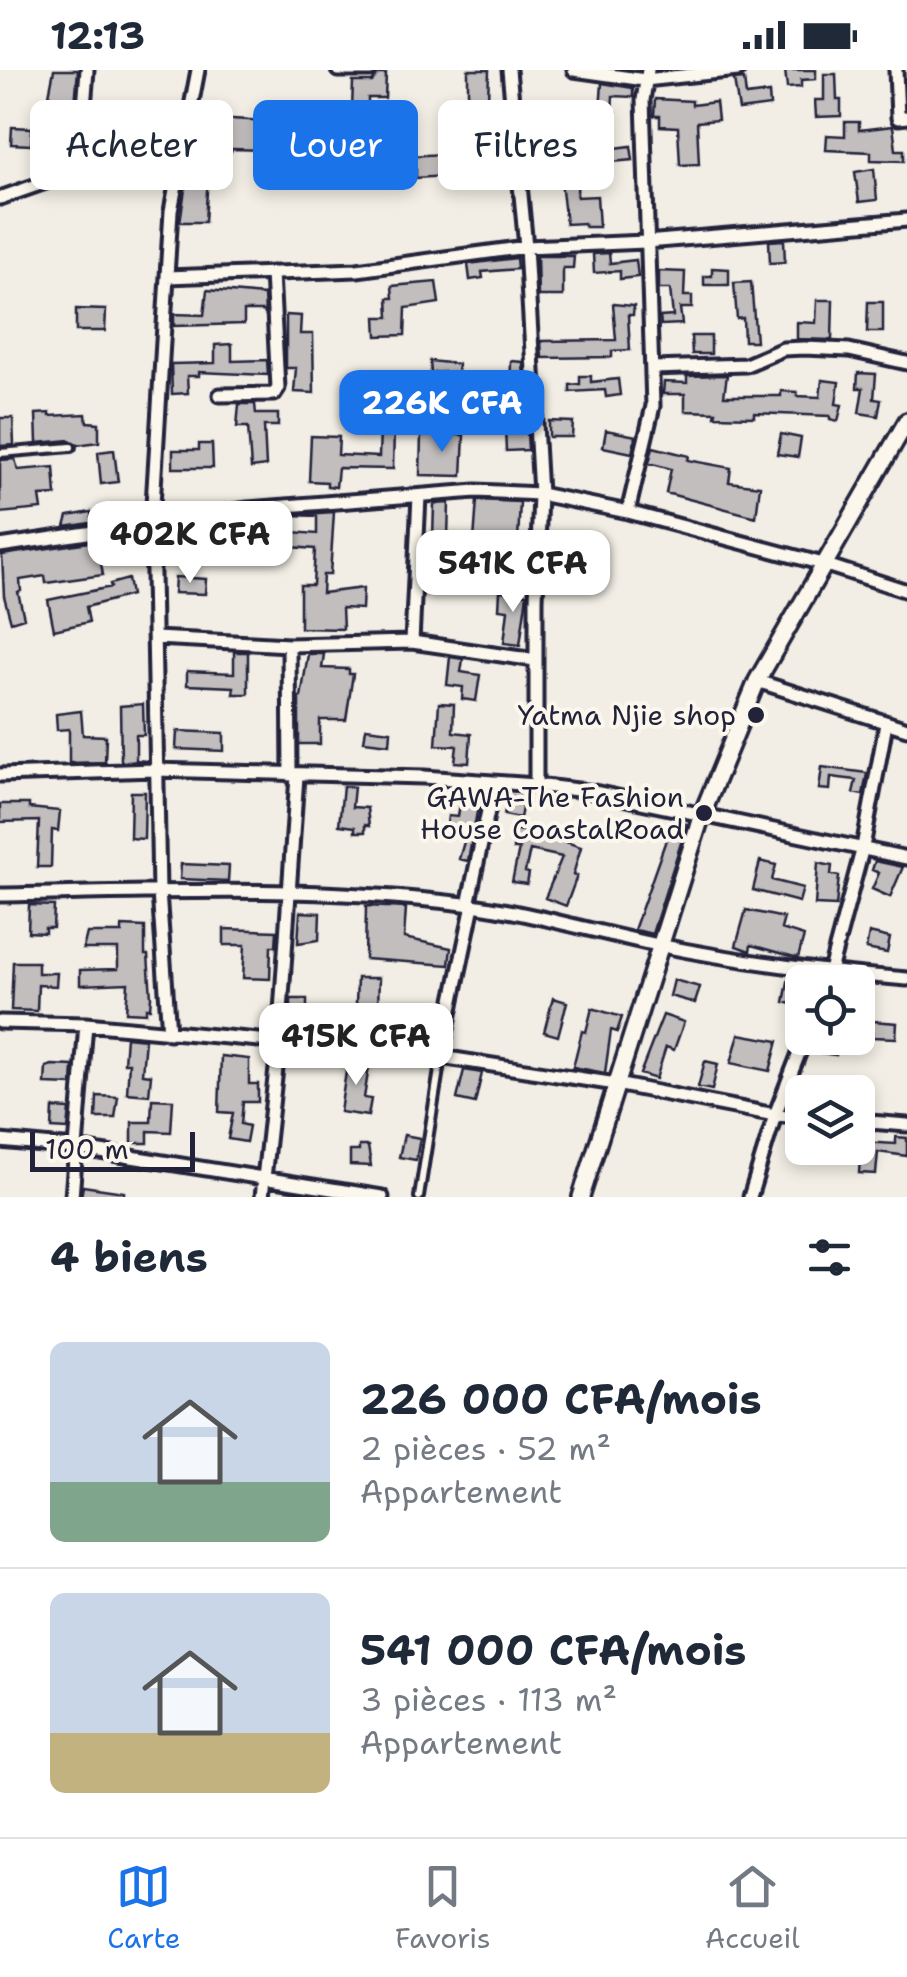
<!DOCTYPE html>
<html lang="fr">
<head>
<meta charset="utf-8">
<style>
  :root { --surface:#fff; --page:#f2f2f3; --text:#1f2937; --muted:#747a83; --line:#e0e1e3; --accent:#1a73e8 }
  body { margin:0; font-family:"Shantell Sans",sans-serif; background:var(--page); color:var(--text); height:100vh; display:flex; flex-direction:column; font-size:38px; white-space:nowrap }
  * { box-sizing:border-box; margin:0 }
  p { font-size:32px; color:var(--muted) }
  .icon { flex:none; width:55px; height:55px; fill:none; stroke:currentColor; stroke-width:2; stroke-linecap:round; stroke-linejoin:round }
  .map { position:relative; height:1127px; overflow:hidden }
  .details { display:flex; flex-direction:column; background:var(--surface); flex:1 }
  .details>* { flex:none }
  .top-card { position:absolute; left:30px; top:30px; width:848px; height:90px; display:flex; gap:20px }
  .tools { position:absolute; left:785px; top:895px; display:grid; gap:20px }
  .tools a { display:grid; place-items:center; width:90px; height:90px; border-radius:15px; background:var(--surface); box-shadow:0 5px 15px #0003; font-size:50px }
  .scale { position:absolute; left:30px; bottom:25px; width:165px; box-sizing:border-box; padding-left:10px; border:5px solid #22223b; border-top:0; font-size:28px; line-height:35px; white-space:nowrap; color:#22223b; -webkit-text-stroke:8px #fbf7ec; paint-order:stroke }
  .price { position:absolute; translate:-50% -85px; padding:0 22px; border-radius:20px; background:#fff; color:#222; font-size:32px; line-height:65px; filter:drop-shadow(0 2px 5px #0008) }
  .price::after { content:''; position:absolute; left:50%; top:60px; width:30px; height:22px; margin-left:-15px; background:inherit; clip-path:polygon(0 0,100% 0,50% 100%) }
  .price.active { background:var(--accent); color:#fff }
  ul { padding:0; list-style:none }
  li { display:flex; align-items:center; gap:30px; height:250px; padding:0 50px }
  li+li { border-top:2px solid var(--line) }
  li span { display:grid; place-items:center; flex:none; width:280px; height:200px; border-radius:15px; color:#555 }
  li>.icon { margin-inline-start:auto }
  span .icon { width:120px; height:120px; fill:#fffc; stroke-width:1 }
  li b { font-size:42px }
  h2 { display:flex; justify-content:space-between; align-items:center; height:120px; padding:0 50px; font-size:42px }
  .pill { padding:0 35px; border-radius:15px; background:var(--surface); box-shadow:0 5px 15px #0003; font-size:35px; line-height:90px }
  .pill.active { background:var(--accent); color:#fff }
  .status { display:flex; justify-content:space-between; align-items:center; height:70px; padding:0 50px; background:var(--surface); direction:ltr }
  .status svg { height:28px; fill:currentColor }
  .tabs { display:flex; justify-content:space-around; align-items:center; height:140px; border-top:2px solid var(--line); background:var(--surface); font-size:28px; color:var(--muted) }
  .tabs a { display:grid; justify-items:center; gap:5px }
  .tabs .active { color:var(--accent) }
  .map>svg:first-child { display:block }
</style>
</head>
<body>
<div class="status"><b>12:13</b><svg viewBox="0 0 49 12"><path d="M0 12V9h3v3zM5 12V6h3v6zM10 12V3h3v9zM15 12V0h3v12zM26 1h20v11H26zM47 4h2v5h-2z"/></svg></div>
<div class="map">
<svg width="907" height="1127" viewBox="0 0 907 1127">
  <rect width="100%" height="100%" fill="#f2eee5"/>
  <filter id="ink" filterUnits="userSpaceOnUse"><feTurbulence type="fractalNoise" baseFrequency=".01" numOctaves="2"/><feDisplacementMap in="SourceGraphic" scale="20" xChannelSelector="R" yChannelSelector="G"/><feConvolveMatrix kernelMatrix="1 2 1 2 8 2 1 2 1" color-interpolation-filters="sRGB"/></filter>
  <g filter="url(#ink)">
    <!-- building -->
    <path fill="#c2bebe" stroke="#22223b" stroke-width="2.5" d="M54 0H78L75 34 48 30Z
      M468 0H489L488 32H498V51L468 52Z
      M785 0H816V9L801 10V17L787 18Z
      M378 4H386L385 28H368V40H352L353 12H372Z
      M824 4H836L837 30H841V46L816 47 815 30H824Z
      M744 9 746 26 769 23 770 36 739 40 734 10Z
      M602 13 633 18V27L613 26 612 42H616L613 57 599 55Z
      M655 29 692 31V35L716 32 718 50 697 52 699 94 680 95 678 57 660 56V46H654Z
      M554 33H566V52L547 56 549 37H554Z
      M103 36 122 37 120 57 101 56Z
      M215 48 265 51 264 80 232 79 229 86 213 85Z
      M845 52H859V60L893 56 896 80H904V91L871 90V82L826 80 827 65 845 66Z
      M402 54 404 82H407L408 86 444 84 445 106 416 108V100L367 105 365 86 379 84 378 55Z
      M12 57 32 58 31 75 11 74Z
      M322 59H341V84L322 80Z
      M631 76 633 90 600 93 599 80Z
      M578 87 577 127 597 126 599 157H585L584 153 566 154 560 103 532 108 530 93Z
      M874 99 877 130 859 132 855 102Z
      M187 106H208L205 152H180Z
      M784 170 785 192 770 193 769 171Z
      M609 183 610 193 636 190 638 207 620 209V201L594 203 593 184Z
      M537 186H574L573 198H563V226H538Z
      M516 188 517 199 482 202 483 208 470 210 468 194Z
      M712 198 729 199V215H704V206H712Z
      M659 201 685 202 684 226H692V238H680L682 254 661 255 660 247 673 246 670 219H659Z
      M436 212 439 233 406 238 405 265 377 266 376 247H389L388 228H393L392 216Z
      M751 212 756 271H744L743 248 737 249 734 213Z
      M207 220 264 225 265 244 263 241H244V254L174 256V244L204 245Z
      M817 230H833L832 270 797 269V252L816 253Z
      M868 232H883V262H867Z
      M613 234 634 236 633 245H628L630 280 612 281V287L542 288 541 271 616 270Z
      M76 239 106 240 105 261H76Z
      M286 245 301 246 300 264H313L314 323 294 322 296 298H286Z
      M691 266H711V284H692Z
      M232 274V291L267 290 268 305 199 302V306H187L188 323 172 324 171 294 215 293V275Z
      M430 291 458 294 455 320 475 322 474 340 443 338 444 302 431 303Z
      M511 291 523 292 528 380 506 381 505 358H502V337H498V324H510Z
      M858 303 876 304 874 329 881 330 878 346 859 343 863 318H857Z
      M727 305 724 326H781V321L797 322V326L820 327 822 310 839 312 836 334 842 335 838 351 830 349V346L754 343V347L715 346 716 342 685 341V324H663L664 312 687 313V306Z
      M580 306H591V312L618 309 620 325 606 327 605 320 570 322V315L580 314Z
      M374 316H389L388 344H412V359H394L393 399 338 398 336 417 327 416V412L309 411 311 366 339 367 338 385 379 387 380 359H376Z
      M239 334H255L256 344H278V356H264L266 396 251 398 248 357H237Z
      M50 343V346L86 344 87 352 99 353V372L77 375 70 370 37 373 36 344Z
      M0 348H13L14 375 0 376Z
      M549 351 573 352 572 367H549Z
      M606 360 636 366 632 383 603 377Z
      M421 364 464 365 462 406 420 405Z
      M781 364 801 368 798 387 777 384Z
      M199 374H212L213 398H173V380H199Z
      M653 377 689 386 688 390 731 398 729 412 760 416 756 447 666 423 671 399 649 393Z
      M114 380 118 412 101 414 98 382Z
      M15 389 18 400 54 397 56 425 40 426 42 439 0 443V390Z
      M477 430 520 432 518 470H474Z
      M449 433 448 468H433L434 434Z
      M91 442 92 449 116 446V449L65 457 68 446Z
      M334 442 330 505H323L322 523 363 518 362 539 342 538 343 559 300 558V515H313L315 479 279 476 280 461 317 464V446L291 445Z
      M143 464V476L99 481 103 505 46 513 45 506 20 510 21 521 18 522 24 548 11 552 4 526 2 485Z
      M175 507 206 509 205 524 174 523Z
      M128 509 131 525 86 537 89 552 54 560 48 530 111 517 110 514Z
      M500 521 527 524 520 575 504 573 508 540 499 539Z
      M234 582H248V624H233L234 617 187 615V601L234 603Z
      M308 584H324L322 598 349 599V604H353L346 650H320V674H299V627H301Z
      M450 587 463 589 461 602 480 605 476 631 462 629 463 617 447 615Z
      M439 633 454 634 453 662 471 664 469 693 455 692 457 676 436 675Z
      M143 634 144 665H136V690L147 691 121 692 120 636Z
      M81 641 83 665 106 666 105 692 69 693V659L57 660 56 644Z
      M366 658 391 661 390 674 364 671Z
      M177 661 224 663V681L176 679Z
      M822 697 867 703 863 725 853 723 856 710 831 707 830 720 819 719Z
      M343 716 354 717 352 737 367 738 369 756 365 755V762H355V757L339 755Z
      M462 719 481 720 468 791 459 789 466 765 446 762 448 746 458 747Z
      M131 722H145L144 769 130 768Z
      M508 725 524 728 520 748 504 745Z
      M0 734H29V738L60 741 58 761 52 760 51 797H37L39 751 0 752Z
      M673 750 687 754 652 864 640 861 634 860Z
      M514 760 536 762 581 777 573 805 577 806 566 836 545 828 562 787 530 780 525 802 529 803 527 814 512 812 519 779H513Z
      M760 791 776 795 772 810 803 818 799 832 753 820Z
      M875 791 903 797 890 827 872 819 879 803 872 800Z
      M818 793 832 796 831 804 839 806 836 836 815 835Z
      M181 794 229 796 228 811 180 809Z
      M29 835 54 836 53 858H45V863L28 862Z
      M366 836 406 838 404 868 451 878 449 895 365 889Z
      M746 840 784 848 781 859 804 866 798 888 751 875 750 881 736 876Z
      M300 842 320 843 319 870 298 873Z
      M122 856 145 857V885H148L151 927 150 938H146V943L126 942 128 913 80 915V900L118 899V879H83L87 863H122Z
      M224 859 277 861 276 876H271L270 909 243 908 245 875H224Z
      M869 863 890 868 887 883 866 879Z
      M13 892H38V903H57L56 916 38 915 37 941 11 940Z
      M789 907 802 910 801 936 784 932Z
      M357 908H379L378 936 356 935Z
      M674 910 700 917 695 933 670 926Z
      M553 928 567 932 558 966 544 962Z
      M291 929H307V958H291Z
      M592 938 622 947 617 962 611 960 605 1003 573 997 582 961 586 962Z
      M663 945 684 952 674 980 666 977 656 1009 640 1004Z
      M395 948H411L410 975 395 973Z
      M873 951 897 953 896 968 872 967Z
      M739 964 778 971 770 1001 731 993Z
      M126 967 145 969 142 1004 151 1005 149 1025 127 1023 129 993H124Z
      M814 968 837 969 836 985 812 982Z
      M221 986 249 989V1014H258V1032H243L241 1054 249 1056 246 1072 228 1069 233 1043 219 1042Z
      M348 988 370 990 364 1028 371 1029 368 1046 340 1042Z
      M705 991 718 994 712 1020 698 1017Z
      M52 995 73 996 72 1015 45 1014 46 997Z
      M464 1000 482 1003 475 1033 457 1029Z
      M97 1026 118 1027 115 1048H96Z
      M152 1029 173 1030 171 1062 148 1061V1073H132V1052H151Z
      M53 1038 70 1039 68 1059 52 1058Z
      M404 1065 420 1068 416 1090 399 1087Z
      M896 1067 907 1068V1086L878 1082 876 1104 859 1103 861 1072 896 1074Z
      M359 1076H368L371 1096 350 1095V1081H359Z
      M83 1116 124 1122V1127H81Z"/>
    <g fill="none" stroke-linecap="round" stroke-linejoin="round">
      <defs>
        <path id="service" d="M0 383 71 377
          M419 1127 441 987"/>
        <path id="minor" d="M338 0H370
          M509 0 526 177 540 424 536 530V715
          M574 0 645 10 738 0
          M896 0 898 48 907 47
          M79 100 87 0
          M0 128 185 63
          M167 207 357 200 526 177 646 172 907 150
          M653 298 746 295 783 279 804 278 849 280 907 293
          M220 325 274 324 278 318 272 203
          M628 442 653 336 643 30 648 0
          M0 476 248 439 476 421 540 424 628 442 823 494 907 521
          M155 568 289 575 412 572 535 590
          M412 572 419 426
          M289 575 290 705
          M757 611 907 659
          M0 705 155 700 424 707 536 715 594 722 907 788
          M0 825C154 822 310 815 464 834 530 842 594 862 658 875 740 892 824 902 907 909
          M468 835 494 713
          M827 912 863 777 886 654
          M0 952 86 954 441 987 616 1014 775 1045 802 1047
          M169 963 159 822 152 451 171 141 198 0
          M441 987 473 835
          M858 1051 907 1055
          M0 1071 75 1078 382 1127
          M72 1127 86 954
          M262 1127 279 971 297 706
          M750 1127 775 1045 805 968"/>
        <path id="tertiary" d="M581 1127 701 747 757 611 907 351"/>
      </defs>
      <!-- service casing -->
      <use href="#service" stroke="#22223b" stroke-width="14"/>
      <!-- minor casing -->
      <use href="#minor" stroke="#22223b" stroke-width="19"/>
      <!-- tertiary casing -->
      <use href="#tertiary" stroke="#22223b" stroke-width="22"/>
      <!-- service -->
      <use href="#service" stroke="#fbf7ec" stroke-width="6"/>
      <!-- minor -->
      <use href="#minor" stroke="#fbf7ec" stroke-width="11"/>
      <!-- tertiary -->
      <use href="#tertiary" stroke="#fbf7ec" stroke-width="15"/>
    </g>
  </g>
  <!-- markers -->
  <g fill="#22223b" stroke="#fbf7ec" stroke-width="4">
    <circle cx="756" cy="645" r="10"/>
    <circle cx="704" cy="743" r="10"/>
  </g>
  <g text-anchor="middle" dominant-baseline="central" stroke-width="8" stroke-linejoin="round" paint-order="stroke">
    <!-- poi labels -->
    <g font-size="28" fill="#22223b" stroke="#fbf7ec" text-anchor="end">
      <text x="736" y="645">Yatma Njie shop</text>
      <text x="684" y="727">GAWA-The Fashion<tspan x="684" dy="32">House CoastalRoad</tspan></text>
    </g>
  </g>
</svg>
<div class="tools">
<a><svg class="icon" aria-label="locate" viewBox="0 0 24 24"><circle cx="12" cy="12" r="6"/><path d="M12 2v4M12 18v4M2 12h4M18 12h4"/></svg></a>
<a><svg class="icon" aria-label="layers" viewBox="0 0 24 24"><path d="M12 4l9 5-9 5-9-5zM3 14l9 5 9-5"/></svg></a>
</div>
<div class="scale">100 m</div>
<b class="price active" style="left:442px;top:385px">226K CFA</b>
<b class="price" style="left:190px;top:516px">402K CFA</b>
<b class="price" style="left:513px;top:545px">541K CFA</b>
<b class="price" style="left:356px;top:1018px">415K CFA</b>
<div class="top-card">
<a class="pill">Acheter</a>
<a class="pill active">Louer</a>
<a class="pill">Filtres</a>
</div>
</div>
<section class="details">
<h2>4 biens<svg class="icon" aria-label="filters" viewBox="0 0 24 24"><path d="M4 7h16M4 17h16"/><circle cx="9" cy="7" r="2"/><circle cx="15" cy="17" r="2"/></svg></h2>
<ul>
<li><span style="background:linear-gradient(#c9d6e8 70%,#7fa58c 0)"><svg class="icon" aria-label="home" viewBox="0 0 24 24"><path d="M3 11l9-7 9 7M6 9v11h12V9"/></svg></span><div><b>226 000 CFA/mois</b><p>2 pièces · 52 m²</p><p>Appartement</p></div></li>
<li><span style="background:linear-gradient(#c9d6e8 70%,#c2b280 0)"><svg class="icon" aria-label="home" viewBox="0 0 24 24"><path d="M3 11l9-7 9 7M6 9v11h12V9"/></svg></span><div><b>541 000 CFA/mois</b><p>3 pièces · 113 m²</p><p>Appartement</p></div></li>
</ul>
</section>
<nav class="tabs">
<a class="active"><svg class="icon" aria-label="map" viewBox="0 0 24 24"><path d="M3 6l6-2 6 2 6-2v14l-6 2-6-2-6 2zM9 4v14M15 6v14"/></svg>Carte</a>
<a><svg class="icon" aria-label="saved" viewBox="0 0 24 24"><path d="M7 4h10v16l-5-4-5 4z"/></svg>Favoris</a>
<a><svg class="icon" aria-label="home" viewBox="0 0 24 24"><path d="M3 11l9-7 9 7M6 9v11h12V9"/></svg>Accueil</a>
</nav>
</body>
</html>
